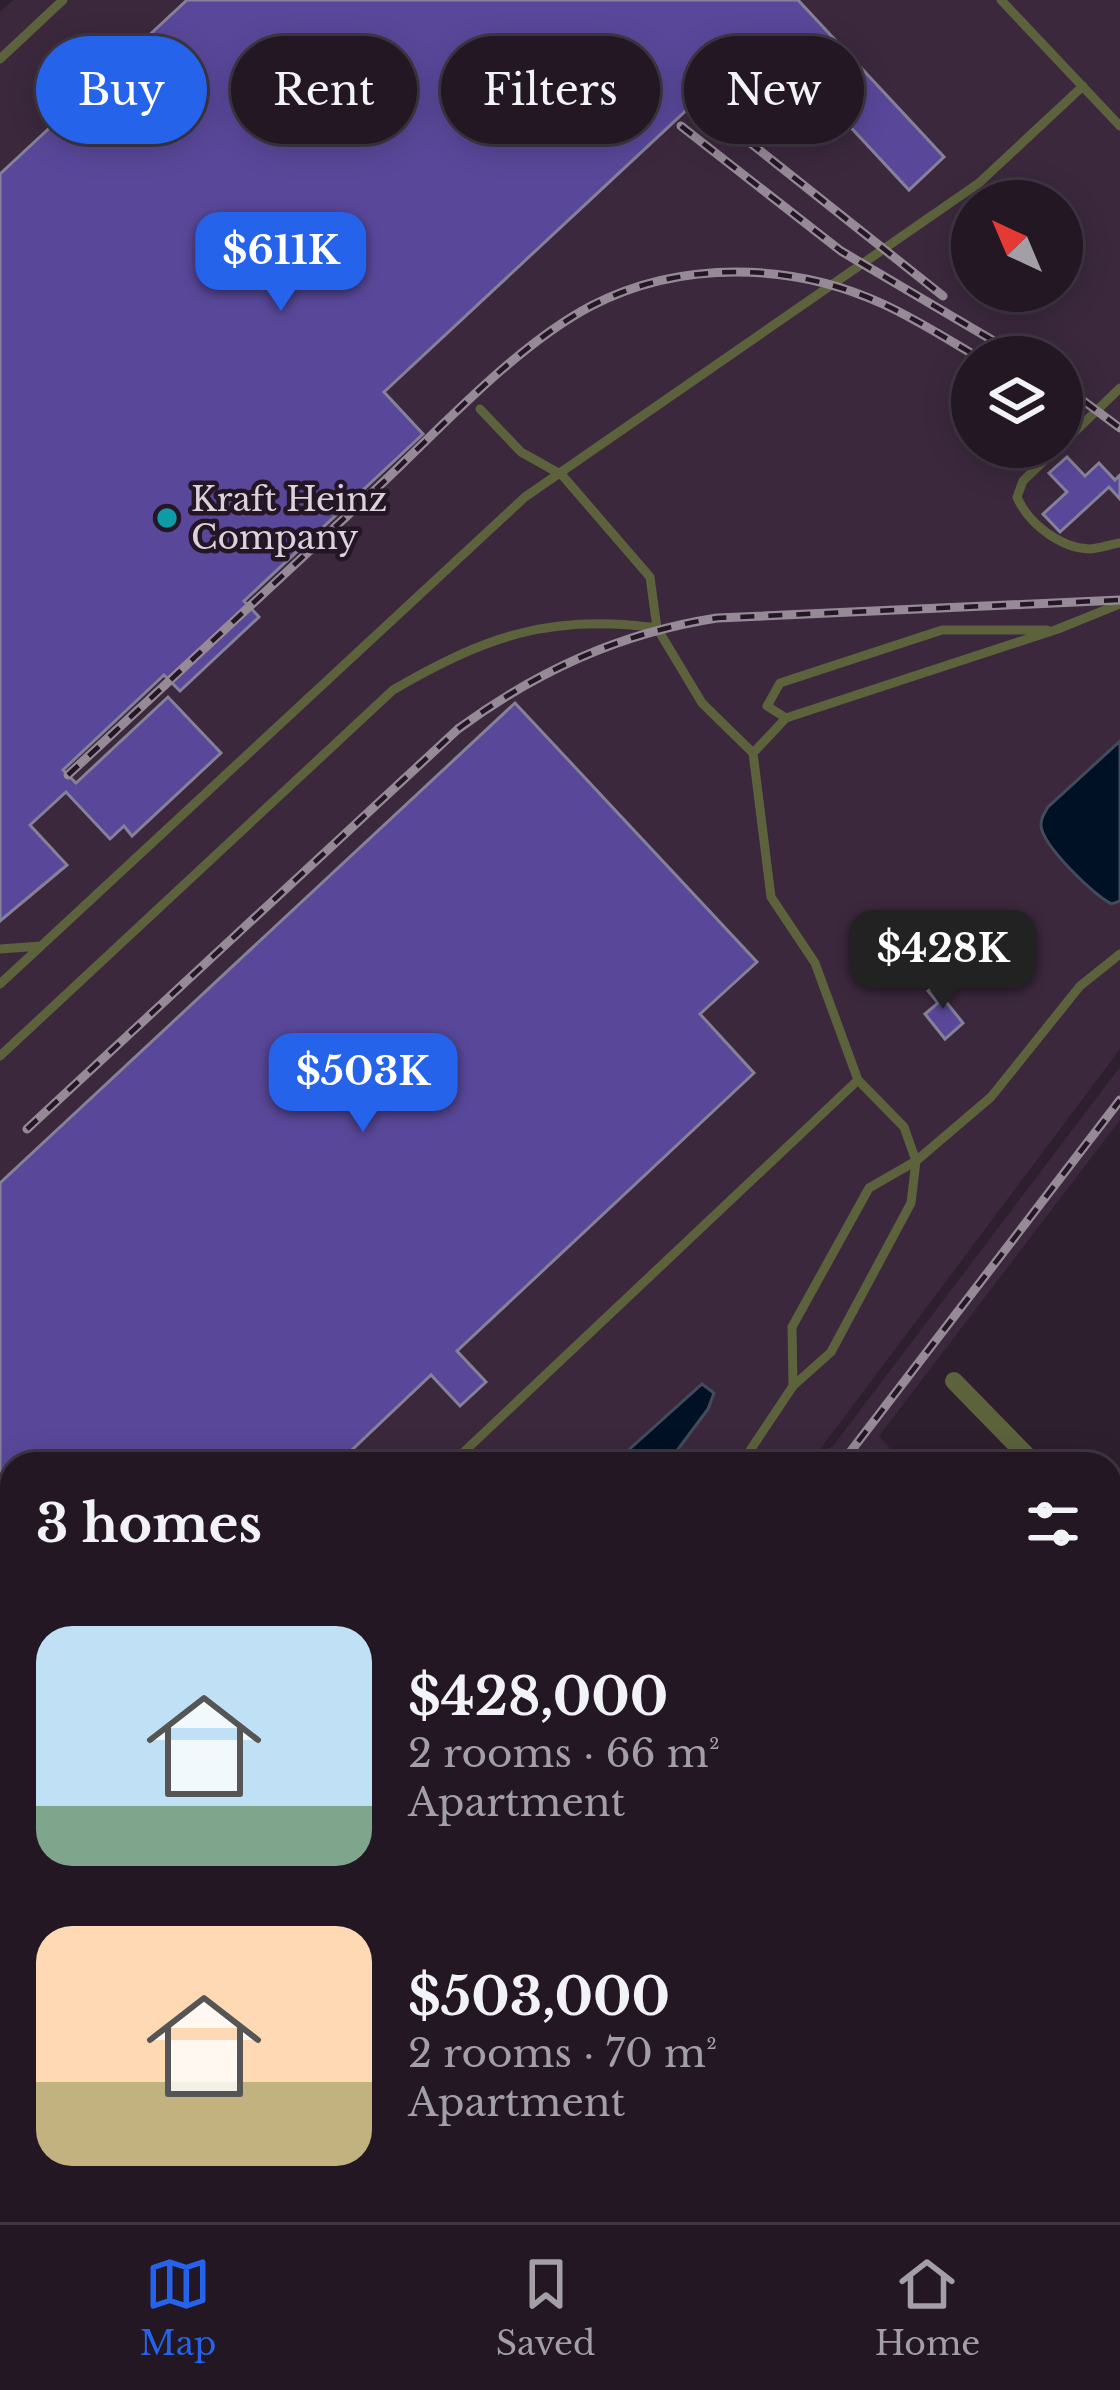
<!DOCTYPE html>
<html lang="en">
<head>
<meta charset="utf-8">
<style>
  :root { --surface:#221723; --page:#2a202b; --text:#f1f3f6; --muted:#a29fa6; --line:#3f3641; --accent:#2563eb }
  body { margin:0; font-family:"Libre Baskerville",serif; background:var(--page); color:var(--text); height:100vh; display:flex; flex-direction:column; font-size:45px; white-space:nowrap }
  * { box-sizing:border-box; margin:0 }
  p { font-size:39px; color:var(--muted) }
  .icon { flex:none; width:66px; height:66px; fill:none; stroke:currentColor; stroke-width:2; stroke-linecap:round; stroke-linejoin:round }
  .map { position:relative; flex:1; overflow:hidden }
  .side { position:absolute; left:0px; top:1452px; width:1122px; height:771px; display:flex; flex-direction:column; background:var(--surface); border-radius:36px 36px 0 0; box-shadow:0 6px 30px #0003,0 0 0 3px var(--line) }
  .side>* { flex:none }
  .guide { position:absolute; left:36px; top:36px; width:1050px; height:108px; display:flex; gap:24px }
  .needle { width:78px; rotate:316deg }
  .buttons { position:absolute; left:951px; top:180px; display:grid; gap:24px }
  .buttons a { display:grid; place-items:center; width:132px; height:132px; border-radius:50%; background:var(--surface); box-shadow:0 6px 30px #0003,0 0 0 3px var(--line); font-size:60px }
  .price { position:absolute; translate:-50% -102px; padding:0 27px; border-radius:24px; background:var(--accent); color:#fff; font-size:39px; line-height:78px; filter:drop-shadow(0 3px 6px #0008) }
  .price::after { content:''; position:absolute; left:50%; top:72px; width:36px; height:27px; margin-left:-18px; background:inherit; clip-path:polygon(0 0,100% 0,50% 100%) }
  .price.current { background:#222; color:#fff }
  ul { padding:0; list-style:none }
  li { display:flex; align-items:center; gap:36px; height:300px; padding:0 36px }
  li span { display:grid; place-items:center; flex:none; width:336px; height:240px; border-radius:36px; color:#555 }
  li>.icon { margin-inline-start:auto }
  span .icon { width:144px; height:144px; fill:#fffc; stroke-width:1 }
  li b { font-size:51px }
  h2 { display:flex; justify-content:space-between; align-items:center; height:144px; padding:0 36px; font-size:51px }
  .pill { padding:0 42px; border-radius:54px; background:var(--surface); box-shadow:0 6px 30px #0003,0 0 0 3px var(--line); font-size:42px; line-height:108px }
  .pill.current { background:var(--accent); color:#fff }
  .tabs { display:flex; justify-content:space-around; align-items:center; height:168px; border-top:3px solid var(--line); background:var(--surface); font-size:33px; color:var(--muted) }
  .tabs a { display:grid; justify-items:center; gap:6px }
  .tabs .current { color:var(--accent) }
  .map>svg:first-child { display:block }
</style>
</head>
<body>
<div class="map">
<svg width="1120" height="2222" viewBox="0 0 1120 2222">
  <rect width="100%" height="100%" fill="#2e1f2f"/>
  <!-- commercial -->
  <path fill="#39262d" d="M0 1795 12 1807V2211H246L238 2222H0Z"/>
  <!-- built -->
  <path fill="#3b283d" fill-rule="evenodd" d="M13 0H1120V1049L809 1464H12V1717L0 1704V12ZM972 201H1062V291H972ZM972 357H1062V447H972Z
    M1120 1067V1120L879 1436 904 1464H813L824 1451 833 1446Z"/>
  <!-- green -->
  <path fill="#2b4707" d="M1110 1782 1120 1792V2044L1110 2054Z
    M610 2211H943L931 2222H599Z"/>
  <!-- water -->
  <path fill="#001125" stroke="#424b5c" stroke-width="3" d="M1120 741V901L1112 904C1095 897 1041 844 1041 825 1041 817 1044 814 1048 807Z
    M702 1384 714 1393 708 1409 667 1464H613Z"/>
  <!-- building -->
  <path fill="#59489a" stroke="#848198" stroke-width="3" d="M187 0H798L944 157 909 190 766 36 384 392 423 434 244 601 259 617 180 691 164 675 63 770 76 783 168 697 221 753 132 836 124 826 110 839 66 792 30 825 67 865 0 921V174Z
    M1067 457 1085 476 1099 463 1115 480 1120 475V499L1109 487 1060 532 1043 514 1067 492 1049 473Z
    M515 703 757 962 700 1014 754 1073 457 1351 486 1382 460 1406 431 1375 337 1464H12V1644L0 1632V1183Z
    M942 980 951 991 943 998 963 1023 945 1039 925 1014 938 1003 928 991Z
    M12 1965V2045L0 2032V1976Z
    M0 2190 12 2202V2211H21L31 2222H0Z"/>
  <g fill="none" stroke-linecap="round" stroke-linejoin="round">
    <!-- path -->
    <path stroke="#736774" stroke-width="3" stroke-dasharray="12 6" stroke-linecap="butt" d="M1110 1795 1120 1804
      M1110 1977 1120 1971
      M793 2211 796 2222
      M804 2211H842"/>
    <!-- service -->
    <path stroke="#5b623c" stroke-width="9" d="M1001 0 1120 126
      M0 59 63 0
      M480 409 521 452 562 475 650 577 657 628 702 703 753 753 771 897 815 963 858 1080 904 1127 916 1161 911 1203 831 1352 793 1386 741 1464
      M1062 444 1120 388
      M1058 447 1023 481 1017 497C1028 523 1060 548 1089 549 1099 549 1111 544 1120 543
      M786 718 767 706 780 683 942 630H1047
      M753 753 786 718 1058 629 1120 604
      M0 949 41 946 525 497 979 183 1083 86
      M0 984 41 946
      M0 1056 393 690C484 637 550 613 657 628
      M793 1386 792 1327 869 1188 916 1161 991 1097 1080 986 1120 954
      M451 1464 858 1080
      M0 1657 12 1670
      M0 2050 12 2062
      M0 2139 12 2151
      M71 2211 82 2222
      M372 2216 377 2222"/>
    <!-- minor -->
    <path stroke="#5b623c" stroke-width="18" d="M954 1381 1035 1464
      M1110 1542 1120 1552
      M1110 1714 1120 1704
      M1110 1765 1120 1776
      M0 1914 12 1902
      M1110 2065 1120 2056
      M719 2211 720 2222
      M1039 2211 1050 2222
      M944 2222 956 2211"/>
    <!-- secondary -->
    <path stroke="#798446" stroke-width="24" d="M0 1753 12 1765
      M448 2211 459 2222"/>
    <defs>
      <path id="rail" d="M705 107 943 296
        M681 126 841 251 1021 357
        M1062 385 1120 428
        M68 775C171 680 273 584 376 489 439 430 515 346 591 306 680 260 792 262 883 304 916 319 947 339 978 357
        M27 1129 458 729C537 671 620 633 717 618L1120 600
        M841 1464 1120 1100
        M263 2222 271 2211"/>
    </defs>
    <!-- rail casing -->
    <use href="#rail" stroke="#968a97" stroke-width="9"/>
    <!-- rail -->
    <use href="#rail" stroke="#241625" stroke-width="4.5" stroke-dasharray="14" stroke-linecap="butt"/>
  </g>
  <!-- markers -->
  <circle fill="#0f9aa8" stroke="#241625" stroke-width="4.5" cx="167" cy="518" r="12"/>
  <g text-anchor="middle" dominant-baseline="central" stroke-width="9" stroke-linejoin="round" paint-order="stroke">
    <!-- poi labels -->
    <g font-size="33" fill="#dbd2dc" stroke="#241625" text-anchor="start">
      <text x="191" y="499">Kraft Heinz<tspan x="191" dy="38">Company</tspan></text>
    </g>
  </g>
</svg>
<div class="buttons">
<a><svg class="needle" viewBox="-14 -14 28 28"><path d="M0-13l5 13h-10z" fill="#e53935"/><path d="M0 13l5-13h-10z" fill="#a29fa6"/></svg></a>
<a><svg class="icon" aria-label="layers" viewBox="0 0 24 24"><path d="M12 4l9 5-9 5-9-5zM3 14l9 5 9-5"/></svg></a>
</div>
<b class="price" style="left:281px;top:314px">$611K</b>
<b class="price current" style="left:943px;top:1012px">$428K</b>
<b class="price" style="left:363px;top:1135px">$503K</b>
<div class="guide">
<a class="pill current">Buy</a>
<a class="pill">Rent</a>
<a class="pill">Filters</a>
<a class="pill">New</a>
</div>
<section class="side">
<h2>3 homes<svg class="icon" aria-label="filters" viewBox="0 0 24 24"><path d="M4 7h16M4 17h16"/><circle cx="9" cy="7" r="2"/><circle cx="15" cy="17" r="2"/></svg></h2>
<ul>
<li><span style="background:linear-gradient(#bfe0f5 75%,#7fa58c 0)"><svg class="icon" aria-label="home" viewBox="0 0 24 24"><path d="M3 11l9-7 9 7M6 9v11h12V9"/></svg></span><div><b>$428,000</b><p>2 rooms · 66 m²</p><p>Apartment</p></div></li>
<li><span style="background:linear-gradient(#ffd9b3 65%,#c2b280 0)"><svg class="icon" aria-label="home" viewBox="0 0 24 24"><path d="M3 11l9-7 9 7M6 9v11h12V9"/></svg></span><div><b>$503,000</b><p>2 rooms · 70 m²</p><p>Apartment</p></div></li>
</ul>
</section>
</div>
<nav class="tabs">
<a class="current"><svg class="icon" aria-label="map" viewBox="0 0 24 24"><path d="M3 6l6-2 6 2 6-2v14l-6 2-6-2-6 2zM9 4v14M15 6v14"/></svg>Map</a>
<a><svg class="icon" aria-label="saved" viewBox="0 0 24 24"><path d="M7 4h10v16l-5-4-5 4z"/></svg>Saved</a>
<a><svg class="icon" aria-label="home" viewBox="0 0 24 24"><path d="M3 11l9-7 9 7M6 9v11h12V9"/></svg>Home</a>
</nav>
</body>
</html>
